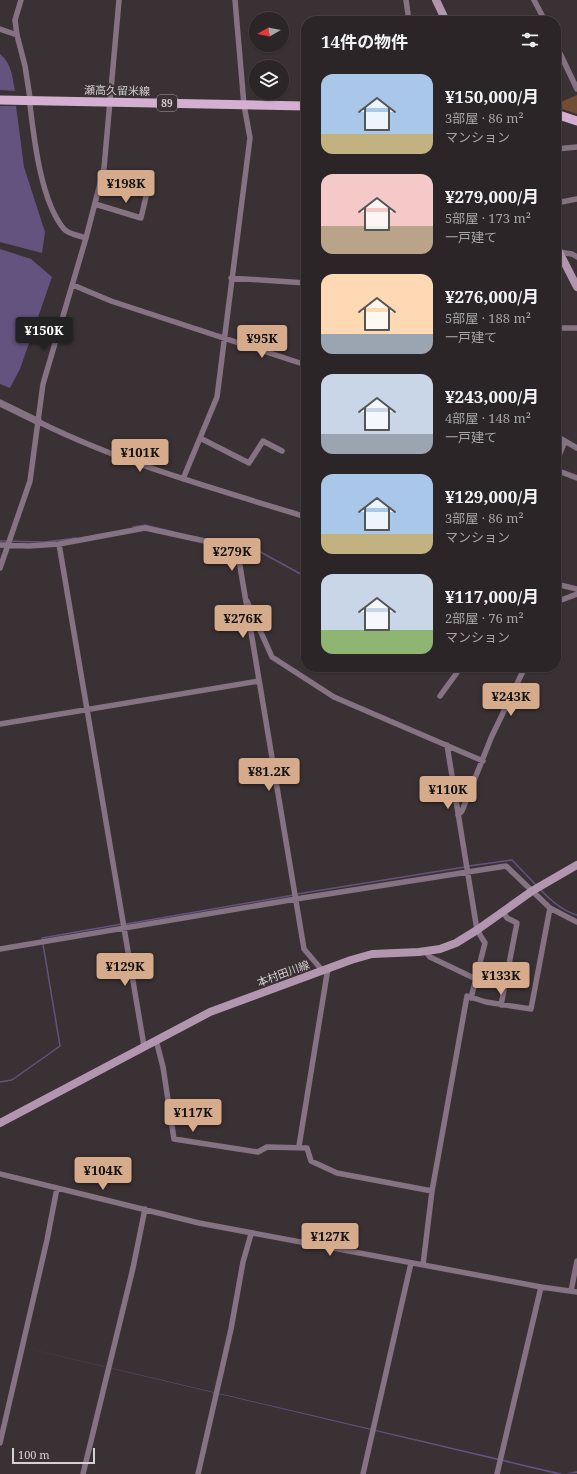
<!DOCTYPE html>
<html lang="ja">
<head>
<meta charset="utf-8">
<style>
  :root { --surface:#2c2527; --page:#383133; --text:#f1f3f6; --muted:#a6a5a7; --line:#484244; --accent:#d6ab8b }
  body { margin:0; font-family:"Noto Serif","Noto Sans JP",serif; background:var(--page); color:var(--text); height:100vh; display:flex; flex-direction:column; font-size:15px; white-space:nowrap }
  * { box-sizing:border-box; margin:0 }
  p { font-size:13px; color:var(--muted) }
  .icon { flex:none; width:22px; height:22px; fill:none; stroke:currentColor; stroke-width:2; stroke-linecap:round; stroke-linejoin:round }
  .map { position:relative; flex:1; overflow:hidden }
  .side { position:absolute; left:301px; top:16px; width:260px; height:656px; display:flex; flex-direction:column; background:var(--surface); border-radius:16px; box-shadow:0 1px 3px #0004,0 0 0 1px var(--line) }
  .side>* { flex:none }
  .needle { width:26px; rotate:261deg }
  .tools { position:absolute; left:249px; top:12px; display:grid; gap:8px }
  .tools a { display:grid; place-items:center; width:40px; height:40px; border-radius:50%; background:var(--surface); box-shadow:0 1px 3px #0004,0 0 0 1px var(--line); font-size:20px }
  .scale { position:absolute; left:12px; bottom:10px; width:83px; box-sizing:border-box; padding-left:4px; border:2px solid #d5d0d1; border-top:0; font-size:11px; line-height:14px; white-space:nowrap; color:#d5d0d1; -webkit-text-stroke:3px #3a3134; paint-order:stroke }
  .price { position:absolute; translate:-50% -34px; padding:0 9px; border-radius:4px; background:var(--accent); color:#111; font-size:13px; line-height:26px; filter:drop-shadow(0 1px 2px #0008) }
  .price::after { content:''; position:absolute; left:50%; top:24px; width:12px; height:9px; margin-left:-6px; background:inherit; clip-path:polygon(0 0,100% 0,50% 100%) }
  .price.selected { background:#222; color:#fff }
  ul { padding:0; list-style:none }
  li { display:flex; align-items:center; gap:12px; height:100px; padding:0 20px }
  li span { display:grid; place-items:center; flex:none; width:112px; height:80px; border-radius:12px; color:#555 }
  li>.icon { margin-inline-start:auto }
  span .icon { width:48px; height:48px; fill:#fffc; stroke-width:1 }
  li b { font-size:17px }
  h2 { display:flex; justify-content:space-between; align-items:center; height:48px; padding:0 20px; font-size:17px }
  .map>svg:first-child { display:block }
</style>
</head>
<body>
<div class="map">
<svg width="577" height="1474" viewBox="0 0 577 1474">
  <rect width="100%" height="100%" fill="#3a3134"/>
  <!-- green -->
  <path fill="#714d34" d="M577 95V114L556 107V104Z"/>
  <!-- water -->
  <path fill="#64527f" d="M0 54C12 64 12 76 15 91L0 90Z
    M0 106H16L24 167 45 232 42 253 0 242Z
    M0 249 31 259 52 277 20 369 10 388 0 384Z
    M0 1342 564 1474 577 1471V1473L556 1474Z"/>
  <g fill="none" stroke-linecap="round" stroke-linejoin="round">
    <!-- stream -->
    <path stroke="#64527f" stroke-width="1.5" d="M133 527 145 525 174 532
      M0 541 45 542 76 538
      M232 545 239 540 306 577
      M556 588H557
      M469 866 512 860 536 885
      M540 889C550 900 563 911 577 915
      M297 894 465 867
      M126 924 294 895
      M43 941 42 938 122 924
      M0 1082 12 1080 60 1046 43 944"/>
    <!-- minor -->
    <path stroke="#857282" stroke-width="5.5" d="M21 0 15 20 17 35 25 66 30 98
      M406 0 409 21
      M534 0 545 21
      M0 29 17 35
      M556 45 577 89
      M30 105C34 139 41 202 64 229 68 234 80 236 86 238
      M556 149 577 147
      M556 203 577 199
      M95 204 141 218 148 188
      M559 252 572 254 577 257
      M231 278 306 283
      M73 285 111 301 306 365
      M556 328H577
      M39 422C124 464 216 489 306 517
      M556 436 577 448
      M200 438 249 463 263 441 282 451
      M556 463 565 441
      M556 470 577 478
      M183 479 217 397 250 138 244 105 235 0
      M59 544 144 1046
      M0 545 29 546 59 544 145 528 237 548 304 949 322 970
      M0 568 30 481 43 384 86 238 104 168 119 0
      M556 584 577 589
      M247 601 272 657 334 697 483 761
      M556 602 577 594
      M440 696 461 667
      M0 724 259 681
      M447 745 477 930 485 943 471 998
      M458 815 462 811 491 738 525 667
      M0 949 296 899 506 866 550 908 577 922
      M425 951 430 957 476 979
      M501 1005 517 923 507 918 503 912
      M156 1040 163 1067 174 1139 258 1152 267 1147 307 1148 311 1161 337 1173 432 1191
      M299 1146 328 968
      M0 1174 199 1223 541 1287 577 1292
      M423 1265 432 1191 467 996 486 1002 531 1009 550 908
      M571 1291 577 1261
      M0 1443 47 1240 57 1188
      M83 1474 133 1268 145 1209
      M198 1474 231 1329 243 1262 251 1234
      M363 1474 411 1263
      M497 1474 541 1287"/>
    <!-- tertiary -->
    <path stroke="#857282" stroke-width="7" d="M0 403 39 422"/>
    <!-- secondary -->
    <path stroke="#b295af" stroke-width="8" d="M436 0 446 21
      M556 246 577 287
      M0 1123 210 1012 351 960 372 954 419 952 440 949 456 943 477 930 532 891 577 865"/>
    <!-- primary -->
    <path stroke="#d5afd1" stroke-width="9" d="M0 100 306 106
      M556 114 577 121"/>
  </g>
  <g text-anchor="middle" dominant-baseline="central" stroke-width="3.5" stroke-linejoin="round" paint-order="stroke">
    <!-- shield labels -->
    <rect fill="#3a3134" stroke="#a6a0a2" stroke-width="1" x="157" y="95" width="20" height="16" rx="3"/>
    <g font-size="10" font-weight="bold" fill="#d5d0d1">
      <text x="167" y="103">89</text>
    </g>
    <!-- street labels -->
    <g font-size="11" fill="#d5d0d1" stroke="#3a3134">
      <text transform="translate(117 90) rotate(1)">瀬高久留米線</text>
      <text transform="translate(283 973) rotate(-20)">本村田川線</text>
    </g>
  </g>
</svg>
<div class="tools">
<a><svg class="needle" viewBox="-14 -14 28 28"><path d="M0-13l5 13h-10z" fill="#e53935"/><path d="M0 13l5-13h-10z" fill="#a6a5a7"/></svg></a>
<a><svg class="icon" aria-label="layers" viewBox="0 0 24 24"><path d="M12 4l9 5-9 5-9-5zM3 14l9 5 9-5"/></svg></a>
</div>
<div class="scale">100 m</div>
<b class="price" style="left:126px;top:204px">¥198K</b>
<b class="price selected" style="left:44px;top:351px">¥150K</b>
<b class="price" style="left:262px;top:359px">¥95K</b>
<b class="price" style="left:140px;top:473px">¥101K</b>
<b class="price" style="left:232px;top:572px">¥279K</b>
<b class="price" style="left:243px;top:639px">¥276K</b>
<b class="price" style="left:511px;top:717px">¥243K</b>
<b class="price" style="left:269px;top:792px">¥81.2K</b>
<b class="price" style="left:448px;top:810px">¥110K</b>
<b class="price" style="left:125px;top:987px">¥129K</b>
<b class="price" style="left:501px;top:996px">¥133K</b>
<b class="price" style="left:193px;top:1133px">¥117K</b>
<b class="price" style="left:103px;top:1191px">¥104K</b>
<b class="price" style="left:330px;top:1257px">¥127K</b>
<section class="side">
<h2>14件の物件<svg class="icon" aria-label="filters" viewBox="0 0 24 24"><path d="M4 7h16M4 17h16"/><circle cx="9" cy="7" r="2"/><circle cx="15" cy="17" r="2"/></svg></h2>
<ul>
<li><span style="background:linear-gradient(#a9c7e8 75%,#c2b280 0)"><svg class="icon" aria-label="home" viewBox="0 0 24 24"><path d="M3 11l9-7 9 7M6 9v11h12V9"/></svg></span><div><b>¥150,000/月</b><p>3部屋 · 86 m²</p><p>マンション</p></div></li>
<li><span style="background:linear-gradient(#f6c9c9 65%,#b9a48a 0)"><svg class="icon" aria-label="home" viewBox="0 0 24 24"><path d="M3 11l9-7 9 7M6 9v11h12V9"/></svg></span><div><b>¥279,000/月</b><p>5部屋 · 173 m²</p><p>一戸建て</p></div></li>
<li><span style="background:linear-gradient(#ffd9b3 75%,#9aa5b1 0)"><svg class="icon" aria-label="home" viewBox="0 0 24 24"><path d="M3 11l9-7 9 7M6 9v11h12V9"/></svg></span><div><b>¥276,000/月</b><p>5部屋 · 188 m²</p><p>一戸建て</p></div></li>
<li><span style="background:linear-gradient(#c9d6e8 75%,#9aa5b1 0)"><svg class="icon" aria-label="home" viewBox="0 0 24 24"><path d="M3 11l9-7 9 7M6 9v11h12V9"/></svg></span><div><b>¥243,000/月</b><p>4部屋 · 148 m²</p><p>一戸建て</p></div></li>
<li><span style="background:linear-gradient(#a9c7e8 75%,#c2b280 0)"><svg class="icon" aria-label="home" viewBox="0 0 24 24"><path d="M3 11l9-7 9 7M6 9v11h12V9"/></svg></span><div><b>¥129,000/月</b><p>3部屋 · 86 m²</p><p>マンション</p></div></li>
<li><span style="background:linear-gradient(#c9d6e8 70%,#8fb573 0)"><svg class="icon" aria-label="home" viewBox="0 0 24 24"><path d="M3 11l9-7 9 7M6 9v11h12V9"/></svg></span><div><b>¥117,000/月</b><p>2部屋 · 76 m²</p><p>マンション</p></div></li>
</ul>
</section>
</div>
</body>
</html>
